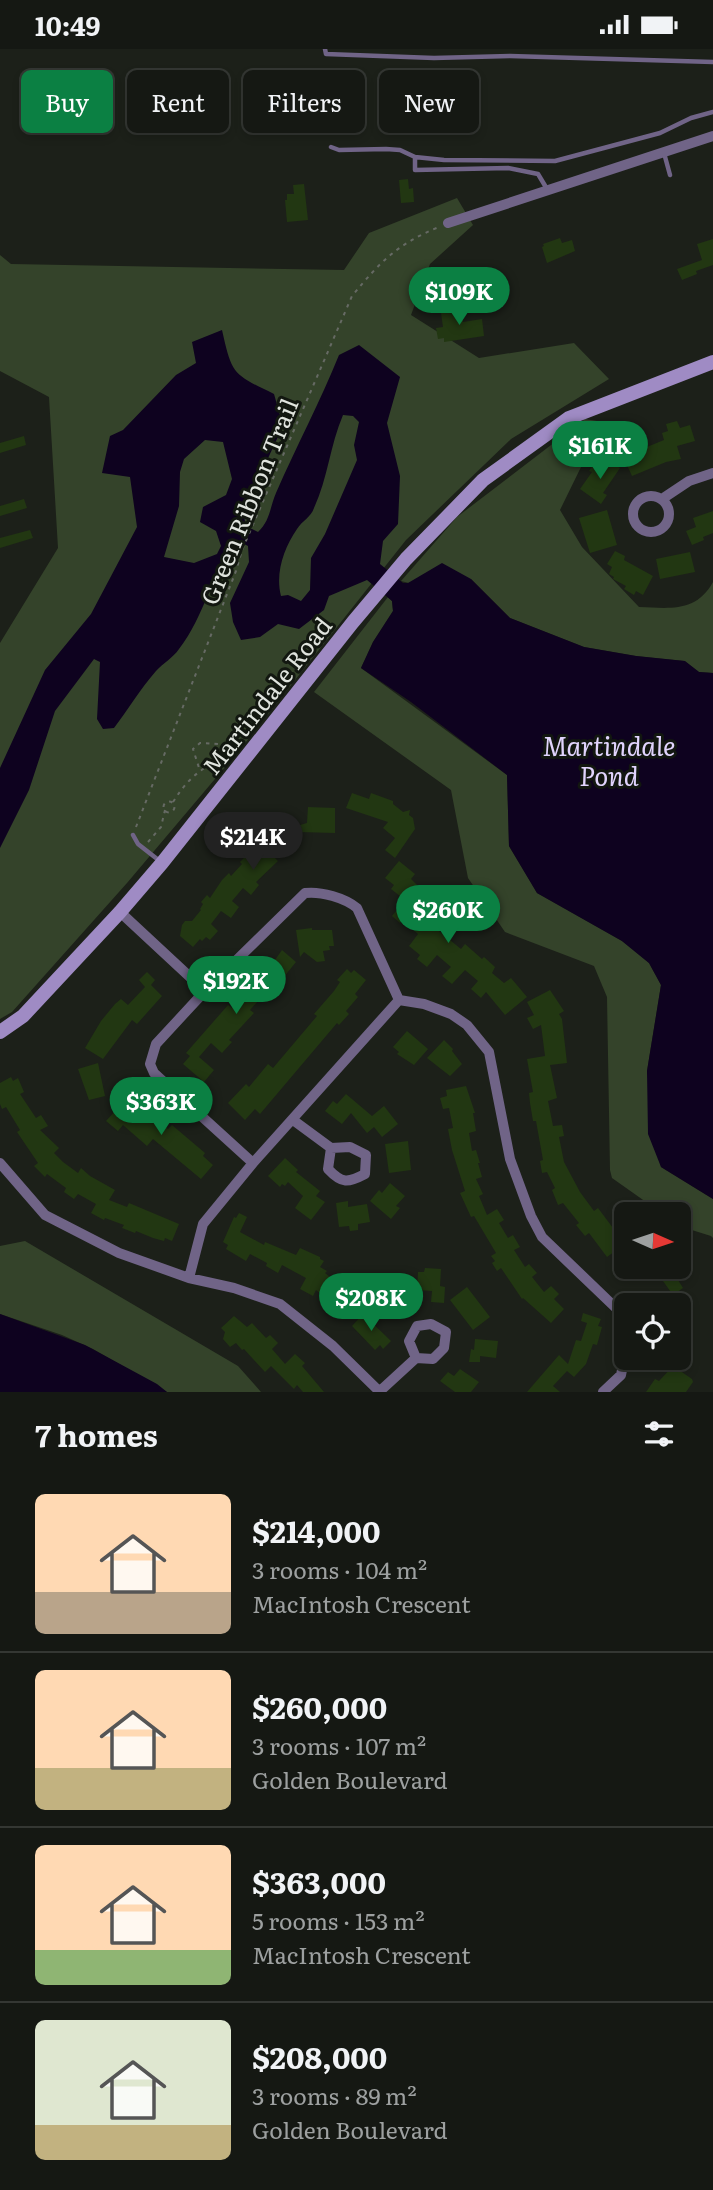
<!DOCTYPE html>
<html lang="en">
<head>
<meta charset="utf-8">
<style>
  :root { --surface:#151813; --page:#1e211c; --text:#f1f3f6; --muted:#9da0a0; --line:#343733; --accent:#0b8043 }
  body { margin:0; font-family:Literata,serif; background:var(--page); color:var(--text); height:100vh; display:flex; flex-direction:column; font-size:26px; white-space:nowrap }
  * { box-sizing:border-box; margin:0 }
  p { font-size:23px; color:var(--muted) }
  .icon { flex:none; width:38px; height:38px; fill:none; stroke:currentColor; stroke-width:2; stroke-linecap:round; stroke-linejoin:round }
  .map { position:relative; height:1343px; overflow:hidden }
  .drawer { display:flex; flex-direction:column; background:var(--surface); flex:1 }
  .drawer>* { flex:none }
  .hud { position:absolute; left:21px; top:21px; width:672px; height:63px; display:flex; gap:14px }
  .needle { width:46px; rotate:93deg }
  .fabs { position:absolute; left:614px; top:1153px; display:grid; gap:14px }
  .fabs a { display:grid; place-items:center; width:77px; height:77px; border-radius:10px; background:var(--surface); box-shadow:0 4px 10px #0003,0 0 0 2px var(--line); font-size:35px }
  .price { position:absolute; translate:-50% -60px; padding:0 16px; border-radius:24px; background:var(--accent); color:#fff; font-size:23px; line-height:46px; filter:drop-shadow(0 2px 4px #0008) }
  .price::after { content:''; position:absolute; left:50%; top:42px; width:21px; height:16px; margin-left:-10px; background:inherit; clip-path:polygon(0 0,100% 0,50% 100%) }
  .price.current { background:#222; color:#fff }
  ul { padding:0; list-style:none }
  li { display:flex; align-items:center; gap:21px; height:175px; padding:0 35px }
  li+li { border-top:2px solid var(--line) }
  li span { display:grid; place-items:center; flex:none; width:196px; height:140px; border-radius:10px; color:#555 }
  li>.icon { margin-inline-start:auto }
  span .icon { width:84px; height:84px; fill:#fffc; stroke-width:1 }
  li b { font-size:30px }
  h2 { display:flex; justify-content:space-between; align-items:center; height:84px; padding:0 35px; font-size:30px }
  .pill { padding:0 24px; border-radius:10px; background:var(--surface); box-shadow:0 4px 10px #0003,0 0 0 2px var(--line); font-size:24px; line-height:63px }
  .pill.current { background:var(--accent); color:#fff }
  .status { display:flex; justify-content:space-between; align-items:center; height:49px; padding:0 35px; background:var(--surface); direction:ltr }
  .status svg { height:19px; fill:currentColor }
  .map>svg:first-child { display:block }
</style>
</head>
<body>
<div class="status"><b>10:49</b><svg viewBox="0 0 49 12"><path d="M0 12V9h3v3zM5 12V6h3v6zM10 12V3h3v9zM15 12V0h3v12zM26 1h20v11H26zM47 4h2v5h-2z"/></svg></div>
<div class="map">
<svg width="713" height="1343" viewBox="0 0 713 1343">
  <rect width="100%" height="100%" fill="#1c2019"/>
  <!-- green -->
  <path fill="#34432a" d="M457 149 473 176 430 215 411 266 479 309 574 294 609 330 511 390 406 491 242 698 127 834 12 963 0 970V594L58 499 49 348 0 322V206L11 215 344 221 369 184Z
    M585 370 603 373 560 461 582 498 639 558C669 559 696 564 713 533V624L699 623 684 612 636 607 584 598 510 569 471 530 409 534 401 532 457 468Z
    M388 548 392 552 393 562 373 593 361 619 507 726 509 797 537 844 622 892 649 914 661 936 647 1022 661 1118 713 1150V1189L711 1187 679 1177V1166L663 1165 612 1129 610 1121 607 948 594 917 505 883 468 829 451 741 314 643Z
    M25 1192 238 1317 261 1343H167L93 1300 62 1286 0 1265V1197Z"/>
  <!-- water -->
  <path fill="#0e021f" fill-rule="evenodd" d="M222 281C232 326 233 325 274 345L283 377 243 463 246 477 258 483C270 472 270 458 276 444 296 398 320 353 339 306L359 296 400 328 387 374 400 427 398 475 383 492 380 515 403 534H408L442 514 471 530 510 569 584 598 636 607 685 612 699 623 713 624V1150L661 1118 648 1085 647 1022 661 936 649 914 622 892 537 844 509 797 507 726 411 653 361 619 373 593 393 562 392 552 367 531 329 547 324 561 299 580 278 575 260 588 241 591 233 573 230 554 249 513 248 497 238 492C211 524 205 567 179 600 173 609 163 614 156 622 140 640 128 661 114 679L103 680 97 670 100 613 94 610 55 662 29 741 0 799V719L45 621 91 565 137 478 130 428 102 424 110 387 123 381 176 326 196 314 192 293ZM343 366 353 367 359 373 354 396 357 411 325 485 311 509 310 541 301 552 288 546 281 547C275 524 284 499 297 480 302 472 311 468 314 459 328 429 330 396 343 366ZM205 391 223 393 232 430 226 446 203 458 200 473 216 482 221 497 217 505 194 514 164 508 179 457 180 423 184 410Z
    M0 1265 85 1296 157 1335 167 1343H0Z"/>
  <!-- building -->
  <path fill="#223712" d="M408 130 409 140 413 139 414 153 401 154 399 131Z
    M304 135 308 171 287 173 285 151H287V145H294L293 136Z
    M560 189 562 194 572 191 575 202 547 214 542 198 544 197 543 195Z
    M713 190V216L696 222 697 225 682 231 677 220 702 211 697 195Z
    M443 226 446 249 428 251 427 244 424 245 423 236H426L425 229Z
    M462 261 463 273 482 270 484 287 444 293V289L438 290 436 279 443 278 441 264Z
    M677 372 680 379 690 376 695 392 677 397 681 410 666 413 632 427 626 414 644 406 642 400 664 391 662 384 668 382 666 375Z
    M24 387 26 396 0 404V394Z
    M595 413 601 417 604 413 608 417 611 413 620 419 603 444 607 446 601 455 580 440 592 423 589 422Z
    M24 450 27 459 0 467V457Z
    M607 461 617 496 590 504 579 469Z
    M713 462V484L703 488 704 491 692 496 686 482 696 478 693 469Z
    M30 481 33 489 0 499V489Z
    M615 502 625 507 624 511 653 527 643 546 636 542 634 546 624 540 626 537 613 530 614 528 609 525 612 518 607 515Z
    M690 503 695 523 660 530 656 510Z
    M352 744 369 750 371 744 393 752V755L403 763 410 761 409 766 413 769 415 780 395 809 385 801 395 789 383 779 388 773 346 759Z
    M308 758 335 759V784L299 783 302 791 268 802 278 812 256 833 259 836 251 846 243 839 232 852 239 858 231 869 221 862 211 875 218 882 210 891 206 888 202 892 200 890 193 898 180 887 182 876 185 872H192L201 861 200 860 203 855 201 853 207 846 210 849 222 831 229 824 231 827 242 815 240 813 269 784 267 777 287 770 290 779 307 774Z
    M399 812 415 825 411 830 432 851 423 862 428 866 426 868 435 876 434 878 461 900 465 895 482 910 484 908 495 918 492 924 504 934 511 929 527 948 505 966 486 943 481 949 471 940 478 932 465 921 452 935 442 927 451 918 437 906 427 918 417 910 420 906 409 897 418 885 402 871 400 874 392 867 405 851 391 840 394 836 385 829Z
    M312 879V881H332L334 897H329L330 901 323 902 325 912 317 913 304 903 300 908 296 881Z
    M282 901 296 913 279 934 276 932 250 961 254 964 229 991 232 993 222 1004 211 994 199 1008 214 1021 204 1033 183 1015 190 1007 186 1004 228 956 232 959 242 946 239 944 257 923 263 928Z
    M347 920 351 924 354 921 366 931 355 945 358 948 346 962 349 965 339 976 337 974 260 1065 255 1060 245 1071 228 1054 246 1035 249 1038 268 1015 273 1019 317 967 314 965 334 942 340 933 337 931Z
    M147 923 155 931 151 936 162 947 137 975 132 971 103 1010 85 999 101 972 115 955 121 950 128 956 145 938 139 931Z
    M550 941 564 962 559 965 562 970 567 1014 550 1016 557 1049 548 1052 553 1077 562 1076 564 1087 559 1088 564 1113 580 1143 594 1162 598 1159 613 1179 618 1175 626 1187V1194L607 1208 589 1184 585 1187 576 1176 579 1174 563 1154 558 1156 552 1141 555 1139 547 1123 542 1124 540 1112 543 1111 536 1072H533L530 1054 529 1044 533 1043 527 1010 545 1007 541 976 533 980 527 969 534 966 527 953Z
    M407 982 428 1000 414 1016 397 1005 399 1003 393 998Z
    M444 991 453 1000 452 1002 462 1015 450 1027 427 1009Z
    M98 1014 105 1047 89 1051 78 1020Z
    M11 1028 13 1032 18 1029 24 1043 20 1045 36 1069 41 1066 48 1077 40 1081 59 1099 54 1104 63 1113 78 1124 81 1119 90 1127 115 1141 109 1151 127 1158 129 1154 179 1175 172 1192 165 1189 164 1192 153 1189 136 1182 135 1184 122 1179 124 1176 105 1169 104 1171 91 1164 96 1155 78 1145 74 1150 64 1143 66 1139 47 1125 45 1128 34 1117 38 1114 17 1083 20 1081 6 1058 2 1060 0 1055V1034Z
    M466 1037 475 1064H473L476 1082 469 1084 472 1102 476 1101 480 1114H478L482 1128 476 1130 483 1145 479 1147 487 1166 497 1160 504 1171 499 1174 508 1189 513 1186 520 1198 514 1201 525 1218 529 1215 537 1224 532 1228 544 1243 551 1237 559 1245 554 1250 564 1260 551 1274 523 1249 522 1250 501 1219 497 1222 492 1214 495 1212 491 1207 496 1204 474 1167 471 1168 460 1144 465 1142 452 1101 448 1080 453 1079 449 1059 443 1060 440 1049 447 1047 446 1041Z
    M346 1045 372 1067 384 1057 398 1075 382 1088 374 1078 367 1084 351 1064 342 1075 325 1062 333 1052 337 1055Z
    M119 1048 128 1056 125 1059 139 1071 147 1062 168 1080 172 1076 205 1104 203 1107 213 1116 201 1130 153 1090 147 1097 123 1076 118 1082 106 1072 116 1061 111 1056Z
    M408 1092 411 1121 389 1124 385 1095Z
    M285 1109 298 1121 296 1123 320 1142 316 1147 325 1153 311 1171 295 1159 303 1147 288 1133 285 1137 282 1135 280 1138 268 1127Z
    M390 1134 405 1147 396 1157 400 1159 391 1170 370 1152 379 1141 382 1144Z
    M348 1152V1158L367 1155 370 1173 358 1175V1181L350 1182 349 1177 339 1178 336 1154Z
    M239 1164 247 1168 240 1183 264 1196 265 1193 296 1206 300 1199 320 1208V1210L324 1212 320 1218 327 1222 325 1224 350 1244 346 1249 351 1253 344 1263 316 1241 313 1247 300 1240 306 1229 282 1216 278 1224 266 1217 267 1214 250 1205 246 1212 226 1200 228 1196 223 1193 234 1168 236 1169Z
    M653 1218H681L686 1225 678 1231 683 1239 673 1246Z
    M425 1219 441 1220 440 1237 445 1238 444 1254 431 1253 432 1242 417 1241 418 1223H424Z
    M399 1237 410 1261 401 1265 399 1262 390 1266 380 1246Z
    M467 1238 490 1268 473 1281 450 1251Z
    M583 1264 601 1270 598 1277 602 1278 597 1296 593 1295 586 1315 574 1328 567 1322 553 1337 560 1343H527L559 1306 568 1315 576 1291 581 1292 587 1274 581 1272Z
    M363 1265 391 1292 383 1300 380 1296 375 1301 352 1277Z
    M234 1267 247 1278 252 1274 266 1289 270 1286 278 1294 272 1300 285 1315 295 1305 305 1314 302 1317 324 1343H303L297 1336 294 1340 271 1317 265 1323 244 1300 242 1301 236 1294 230 1298 223 1290 225 1283 221 1279Z
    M475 1290 498 1292 496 1309 480 1307V1313H469L471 1300 474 1301Z
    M673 1317 692 1330 693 1333 686 1343H646L655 1330 659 1332Z
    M460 1320 479 1333 471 1343H455L440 1332 448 1323 454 1327Z"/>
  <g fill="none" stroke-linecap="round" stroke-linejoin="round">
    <!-- path -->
    <path stroke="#666a64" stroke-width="2" stroke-dasharray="3.5 5" stroke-linecap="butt" d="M163.5 758a5.5 5.5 0 1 1 11 0a5.5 5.5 0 1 1-11 0Z
      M173 753C182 739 189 730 203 720L218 706V695L200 694 193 700 200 722
      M136 778 236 522 242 501 352 247C380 213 397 195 439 178
      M148 793 161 778 165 761"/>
    <!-- service -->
    <path stroke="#706487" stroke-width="4.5" d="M325 0 326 5 434 9 510 7 713 13
      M331 98 339 101 386 100 400 101 415 108 444 111 555 112 660 84 691 69 713 63
      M664 104 670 126
      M415 108V121L508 119 538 125 547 140
      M133 786 138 795 161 813"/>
    <!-- minor -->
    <path stroke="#706487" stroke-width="10" d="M448 174 713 87
      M633 465a18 18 0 1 1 36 0a18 18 0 1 1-36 0Z
      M662 450 689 432 713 424
      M120 863 205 942
      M399 951 424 955 451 965 467 976 489 1003 510 1110 531 1167 542 1188 619 1262 626 1286
      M293 1071 331 1099 350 1098 366 1106 365 1125C348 1134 342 1135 328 1120L331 1099
      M0 1114 45 1166 119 1204 189 1229 234 1239 280 1255 333 1297 380 1343
      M253 1114 154 1024 150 1015 156 995 205 942 305 844C321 842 345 849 357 859L399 951
      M189 1229 203 1175 253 1114 399 951
      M379 1343 416 1309 433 1310 444 1299 446 1283 431 1275 417 1277 409 1292 416 1309
      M603 1343 621 1326 626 1301"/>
    <!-- secondary -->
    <path stroke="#9f8bc4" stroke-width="14" d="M0 983 23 967 120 863 162 814 353 573 406 510 483 431 569 369 713 313"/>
  </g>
  <g text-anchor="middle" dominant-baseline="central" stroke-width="6" stroke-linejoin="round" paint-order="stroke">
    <!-- street labels -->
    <g font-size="24" fill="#e0e4de" stroke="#121710">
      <text transform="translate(248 452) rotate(-68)">Green Ribbon Trail</text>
      <text transform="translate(266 646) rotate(-52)">Martindale Road</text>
    </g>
    <!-- water labels -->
    <g font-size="26" font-style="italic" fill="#e1d4fd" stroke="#121710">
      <text x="609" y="695">Martindale<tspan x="609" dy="30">Pond</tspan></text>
    </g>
  </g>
</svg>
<div class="fabs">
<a><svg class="needle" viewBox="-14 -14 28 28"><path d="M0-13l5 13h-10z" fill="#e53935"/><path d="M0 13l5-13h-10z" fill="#9da0a0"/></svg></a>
<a><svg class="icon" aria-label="locate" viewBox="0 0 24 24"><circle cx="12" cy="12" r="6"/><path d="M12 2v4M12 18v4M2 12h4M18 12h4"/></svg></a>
</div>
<b class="price" style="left:459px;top:278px">$109K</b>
<b class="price" style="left:600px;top:432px">$161K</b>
<b class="price current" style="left:253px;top:823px">$214K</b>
<b class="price" style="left:448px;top:896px">$260K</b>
<b class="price" style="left:236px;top:967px">$192K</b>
<b class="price" style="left:161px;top:1088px">$363K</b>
<b class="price" style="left:371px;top:1284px">$208K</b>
<div class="hud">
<a class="pill current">Buy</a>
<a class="pill">Rent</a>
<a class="pill">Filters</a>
<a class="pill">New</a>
</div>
</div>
<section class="drawer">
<h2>7 homes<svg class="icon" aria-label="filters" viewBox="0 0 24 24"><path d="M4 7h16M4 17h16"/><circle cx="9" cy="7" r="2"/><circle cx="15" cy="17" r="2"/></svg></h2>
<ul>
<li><span style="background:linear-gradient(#ffd9b3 70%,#b9a48a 0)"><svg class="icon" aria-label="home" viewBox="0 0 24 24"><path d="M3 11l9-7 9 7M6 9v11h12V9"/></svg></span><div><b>$214,000</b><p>3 rooms · 104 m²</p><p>MacIntosh Crescent</p></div></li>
<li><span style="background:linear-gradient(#ffd9b3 70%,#c2b280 0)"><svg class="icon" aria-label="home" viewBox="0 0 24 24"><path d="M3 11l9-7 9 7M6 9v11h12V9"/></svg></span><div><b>$260,000</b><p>3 rooms · 107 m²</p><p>Golden Boulevard</p></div></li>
<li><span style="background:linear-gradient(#ffd9b3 75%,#8fb573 0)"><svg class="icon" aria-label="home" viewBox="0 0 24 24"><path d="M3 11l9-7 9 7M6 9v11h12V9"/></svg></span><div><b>$363,000</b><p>5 rooms · 153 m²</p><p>MacIntosh Crescent</p></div></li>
<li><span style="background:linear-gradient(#dfe7d0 75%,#c2b280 0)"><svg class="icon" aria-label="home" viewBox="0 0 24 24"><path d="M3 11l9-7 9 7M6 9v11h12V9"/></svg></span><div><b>$208,000</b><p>3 rooms · 89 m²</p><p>Golden Boulevard</p></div></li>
</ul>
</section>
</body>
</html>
